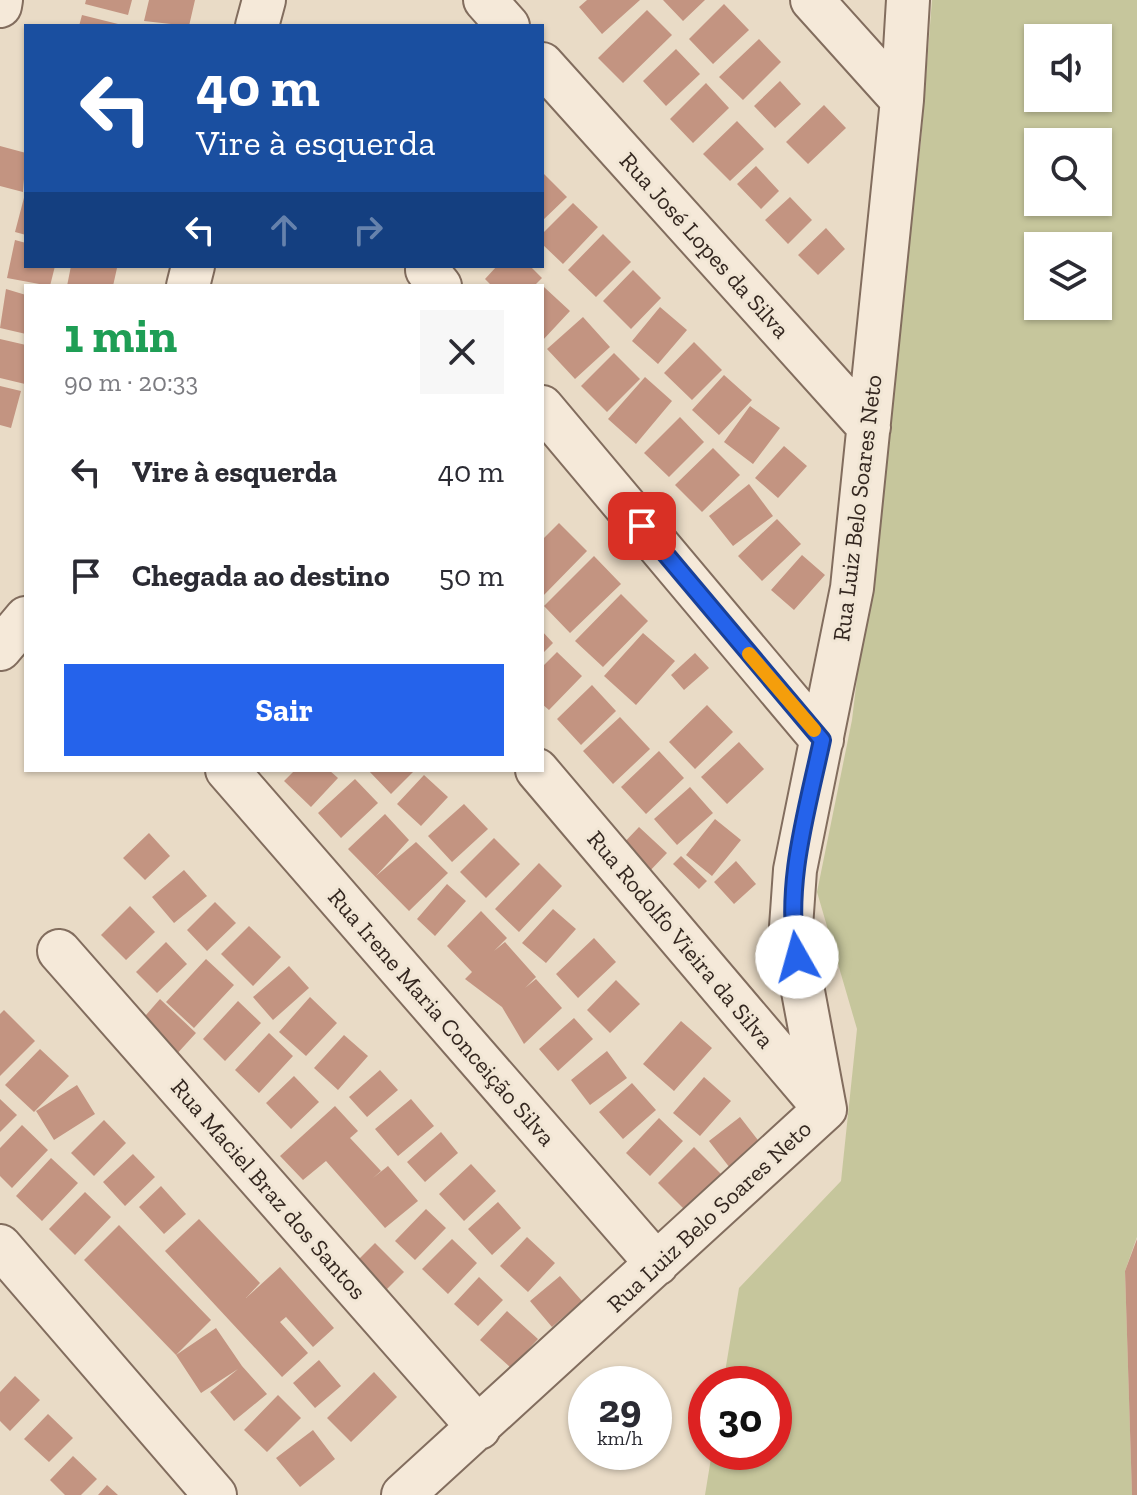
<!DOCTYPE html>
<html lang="pt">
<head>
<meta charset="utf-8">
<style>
  body { margin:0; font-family:"Zilla Slab",serif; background:#f7f7f7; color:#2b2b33; height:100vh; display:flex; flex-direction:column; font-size:30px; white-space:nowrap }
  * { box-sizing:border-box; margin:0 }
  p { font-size:26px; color:#7c7c81 }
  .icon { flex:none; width:44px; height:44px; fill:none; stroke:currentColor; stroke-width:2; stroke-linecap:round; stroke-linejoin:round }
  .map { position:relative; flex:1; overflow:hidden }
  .side { position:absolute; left:24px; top:284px; width:520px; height:488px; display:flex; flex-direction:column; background:#fff; border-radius:0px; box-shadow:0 2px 6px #0004 }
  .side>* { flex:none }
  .hud { position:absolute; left:24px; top:24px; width:520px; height:244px; border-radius:0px; box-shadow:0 2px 6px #0004; background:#1a4fa0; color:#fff; overflow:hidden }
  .buttons { position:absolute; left:1024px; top:24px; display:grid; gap:16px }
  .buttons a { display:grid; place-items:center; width:88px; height:88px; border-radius:0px; background:#fff; box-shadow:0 2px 6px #0004; font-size:40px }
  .speed { position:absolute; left:568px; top:1366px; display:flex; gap:16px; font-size:40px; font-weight:700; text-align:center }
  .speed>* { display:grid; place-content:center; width:104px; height:104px; border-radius:50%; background:#fff; box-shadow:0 2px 6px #0004; line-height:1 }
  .speed small { font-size:20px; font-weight:400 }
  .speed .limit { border:12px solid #d22; background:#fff; color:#111 }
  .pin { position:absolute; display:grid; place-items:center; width:68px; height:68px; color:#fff; margin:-34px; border-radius:16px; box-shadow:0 4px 12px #0006 }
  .me { position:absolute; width:88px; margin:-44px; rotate:353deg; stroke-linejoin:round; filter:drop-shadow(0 0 6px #0008) }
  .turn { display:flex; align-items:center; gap:28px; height:168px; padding:0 40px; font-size:36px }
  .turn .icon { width:104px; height:104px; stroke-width:2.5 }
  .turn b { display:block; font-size:56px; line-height:68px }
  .lanes { display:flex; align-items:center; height:76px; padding:0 40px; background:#0003; justify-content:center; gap:40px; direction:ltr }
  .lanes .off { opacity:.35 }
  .round { display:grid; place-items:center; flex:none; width:84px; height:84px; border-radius:0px; background:#f7f7f7 }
  .headline { display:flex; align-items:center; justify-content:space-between; height:136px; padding:0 40px }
  h1 { font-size:48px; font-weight:700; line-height:60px; color:#1e9e55 }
  .cta { display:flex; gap:16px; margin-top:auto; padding:16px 40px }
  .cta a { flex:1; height:92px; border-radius:0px; background:#2563eb; color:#fff; font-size:32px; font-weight:700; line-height:92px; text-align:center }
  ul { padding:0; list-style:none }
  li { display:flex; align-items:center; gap:24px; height:104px; padding:0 40px }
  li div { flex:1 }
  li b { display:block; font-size:30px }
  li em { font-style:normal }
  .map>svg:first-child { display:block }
  .green { fill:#c6c69c; fill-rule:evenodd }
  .building { fill:#c39481 }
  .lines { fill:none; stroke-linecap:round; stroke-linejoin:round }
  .minor-casing { stroke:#826d5e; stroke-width:46 }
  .minor { stroke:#f5e9d9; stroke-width:42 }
  .route-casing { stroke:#184099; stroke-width:20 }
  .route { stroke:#2563eb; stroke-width:14 }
  .slow { stroke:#f59e0b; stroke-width:14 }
  .labels { text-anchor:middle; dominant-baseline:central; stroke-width:6; stroke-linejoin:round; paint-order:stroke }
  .street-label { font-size:24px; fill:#342720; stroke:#f1e6d5 }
</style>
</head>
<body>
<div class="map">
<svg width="1137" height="1495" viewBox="0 0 1137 1495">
  <rect width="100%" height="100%" fill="#e9dbc6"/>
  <path class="green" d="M932,0H1137V1237L1125,1271L1132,1495H705L712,1452H774V1384H723L739,1288L841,1181L857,1029L817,892L852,720L921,141ZM1038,38H1098V98H1038ZM1038,142H1098V202H1038ZM1038,246H1098V306H1038Z"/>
  <path class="building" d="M86,0H132L128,15L85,4Z
    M149,0H195L189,26L144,21Z
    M587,0H640L602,34L579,7Z
    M663,0H705L683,21Z
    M724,4L749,30L713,64L689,39Z
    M647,10L672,35L623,83L598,58Z
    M82,15L122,25V26H79Z
    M759,39L781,62L743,100L719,77Z
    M676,49L700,74L666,106L643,81Z
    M780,81L801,104L775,128L754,106Z
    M706,83L729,108L693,143L670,119Z
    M824,105L846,128L808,164L786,142Z
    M737,121L764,149L730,181L703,154Z
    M0,146L26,153L23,192L0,186Z
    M756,166L779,191L761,209L737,184Z
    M542,172L567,197L542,221Z
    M26,190V235L15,232Z
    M790,197L812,220L788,244L765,220Z
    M573,203L598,227L563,264L542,244V234Z
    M826,228L845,249L818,275L798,255Z
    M603,234L631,262L596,297L568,270Z
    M15,240L26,243V266H55L50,286L7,278Z
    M71,266H111L117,268L113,286H67Z
    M497,266H530L542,278L534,286H492L485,279Z
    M633,270L661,298L631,329L603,301Z
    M544,287L570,311L542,341V289Z
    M6,289L26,295V334L0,328Z
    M660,307L687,330L658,364L632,341Z
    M583,317L610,347L575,379L547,349Z
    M0,339L26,345L25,384L0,378Z
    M694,342L722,370L692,400L664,373Z
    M614,353L640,379L607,412L581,386Z
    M724,375L752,400L719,435L692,410Z
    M645,377L672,401L636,444L608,419Z
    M0,386L21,391L11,428L0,425Z
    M750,406L780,428L753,464L724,442Z
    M680,417L704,442L669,477L644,453Z
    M784,446L807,466L778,498L755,478Z
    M713,448L740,475L702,512L675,485Z
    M749,484L773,516L733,546L709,516Z
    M777,519L801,544L762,581L738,556Z
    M559,523L587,551L542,597V540Z
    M802,555L825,575L794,610L771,590Z
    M594,556L621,584L570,633L544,606Z
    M621,594L648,621L603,667L575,641Z
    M542,631L553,643L542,654Z
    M643,633L675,661L636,705L604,676Z
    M557,652L582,676L549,710L542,704V667Z
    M695,653L709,668L684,690L671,675Z
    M592,685L616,711L581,745L557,719Z
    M707,705L733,732L695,769L669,742Z
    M620,717L650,749L613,784L583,751Z
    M739,742L764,769L727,804L701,777Z
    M659,751L684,778L646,814L621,787Z
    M295,770H329L338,778L311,807L284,781Z
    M368,770H415L391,794Z
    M424,775L448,797L421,826L397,804Z
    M355,779L378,803L341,838L318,813Z
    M690,787L713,813L677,845L654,819Z
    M464,804L488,829L452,862L428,836Z
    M385,814L409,840L376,876L416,842L448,873L409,911L348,849Z
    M715,819L741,840L712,876L686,855Z
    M639,827L667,853L646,875L618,849Z
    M149,833L170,856L145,880L123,858Z
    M494,838L520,864L486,898L460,872Z
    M681,856L707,881L699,889L673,864Z
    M736,861L756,884L734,904L714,882Z
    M539,863L562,886L519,932L495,909Z
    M184,870L207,896L174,923L152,897Z
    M447,884L466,901L435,936L417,919Z
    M215,902L236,923L207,951L187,930Z
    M130,906L155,932L126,960L101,935Z
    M553,909L576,929L546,963L522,943Z
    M481,911L507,938L494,951L505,942L536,977L525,988L536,979L562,1008L524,1044L502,1007L465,979L472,972L447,946Z
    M249,926L281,957L253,986L221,954Z
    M594,938L616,962L578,998L556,974Z
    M166,942L187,964L157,993L136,972Z
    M206,959L234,985L194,1028L166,1002Z
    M289,966L309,988L273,1020L253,997Z
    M616,980L640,1004L610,1033L587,1010Z
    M310,997L337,1023L306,1056L279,1032Z
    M160,999L196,1033L174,1057L139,1023Z
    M238,1001L261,1023L225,1061L203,1039Z
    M4,1010L35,1041L0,1076V1014Z
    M574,1018L593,1039L558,1071L539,1049Z
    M681,1021L712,1048L674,1091L643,1064Z
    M269,1033L293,1056L259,1093L235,1070Z
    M344,1035L368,1056L338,1090L314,1068Z
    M40,1049L69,1076L34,1112L5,1085Z
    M607,1051L627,1078L590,1105L571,1080Z
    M380,1070L398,1090L367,1117L349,1097Z
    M294,1076L319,1102L291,1129L266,1103Z
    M704,1077L731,1101L700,1136L673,1113Z
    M632,1083L656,1110L623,1139L599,1112Z
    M77,1085L95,1114L54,1140L36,1111Z
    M0,1099L17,1115L0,1132Z
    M411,1099L434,1126L398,1156L375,1129Z
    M335,1106L358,1131L350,1138L381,1171L373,1178L388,1166L418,1201L385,1228L326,1161L303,1180L280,1156Z
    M740,1117L761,1144L730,1168L709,1141Z
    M659,1118L683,1141L650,1176L626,1153Z
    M104,1120L126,1143L94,1176L71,1153Z
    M22,1125L48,1150L12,1188L0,1176V1148Z
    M441,1132L458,1153L425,1182L407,1162Z
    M694,1147L721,1174L685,1210L658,1183Z
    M133,1154L155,1177L125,1206L103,1182Z
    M51,1158L78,1183L42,1221L16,1196Z
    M471,1164L496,1191L464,1221L439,1194Z
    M161,1186L186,1214L164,1234L139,1207Z
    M85,1192L111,1217L75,1255L49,1229Z
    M498,1202L521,1228L492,1255L468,1229Z
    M426,1209L446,1228L415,1260L395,1241Z
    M199,1219L260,1283L246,1298L280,1267L334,1328L313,1347L286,1317L280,1322L308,1353L282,1377L165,1251Z
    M119,1225L211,1320L176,1355L84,1260Z
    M527,1237L555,1263L528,1292L500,1266Z
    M452,1239L477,1263L448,1294L422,1269Z
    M1137,1239V1495H1132L1125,1271Z
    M375,1243L404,1272L384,1292L355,1263Z
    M560,1276L582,1301L552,1327L530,1301Z
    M479,1277L503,1300L478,1326L454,1304Z
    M507,1311L538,1339L511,1368L480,1340Z
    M216,1328L242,1366L267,1394L234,1421L210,1392L238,1369L201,1393L176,1355Z
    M319,1360L341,1386L315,1408L293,1383Z
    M374,1372L397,1397L351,1442L327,1418Z
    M15,1376L40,1400L10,1431L0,1421V1392Z
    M278,1395L301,1418L267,1452L244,1430Z
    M48,1414L73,1438L49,1462L24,1439Z
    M313,1430L335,1459L300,1487L276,1458Z
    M73,1456L97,1479L81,1495H65L50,1480Z
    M107,1485L118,1495H98Z"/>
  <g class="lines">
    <g class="minor-casing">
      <path id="minor" d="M485,0L508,26
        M812,0L902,100
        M0,6L1,0
        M257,26L264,0
        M542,64L869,427
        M427,270L440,286
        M188,286L193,266
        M542,407L822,740
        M0,649L26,618
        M227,770L657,1264
        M537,770L824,1108
        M59,951L479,1428
        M0,1246L215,1495
        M403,1495L825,1109L791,927L795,870L852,588L902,100L908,0"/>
    </g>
    <use href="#minor" class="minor"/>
  </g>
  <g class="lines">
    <g class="route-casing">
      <path id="route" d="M642,526L822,740C807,811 784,885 797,957"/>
    </g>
    <use href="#route" class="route"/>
    <path class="slow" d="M749,654L814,730"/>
  </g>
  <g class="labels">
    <g class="street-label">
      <text transform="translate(705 245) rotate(48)">Rua José Lopes da Silva</text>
      <text transform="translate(857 508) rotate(-83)">Rua Luiz Belo Soares Neto</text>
      <text transform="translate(681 939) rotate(50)">Rua Rodolfo Vieira da Silva</text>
      <text transform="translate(442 1017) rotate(49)">Rua Irene Maria Conceição Silva</text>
      <text transform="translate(269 1189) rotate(49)">Rua Maciel Braz dos Santos</text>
      <text transform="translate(709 1216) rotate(-43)">Rua Luiz Belo Soares Neto</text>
    </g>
  </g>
</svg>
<div class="buttons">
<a><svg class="icon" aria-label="sound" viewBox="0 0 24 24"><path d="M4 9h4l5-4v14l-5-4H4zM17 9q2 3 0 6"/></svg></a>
<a><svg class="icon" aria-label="search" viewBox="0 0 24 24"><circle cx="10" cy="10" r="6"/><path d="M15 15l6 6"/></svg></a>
<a><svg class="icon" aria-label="layers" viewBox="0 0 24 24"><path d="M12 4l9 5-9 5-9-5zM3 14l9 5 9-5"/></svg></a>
</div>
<div class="speed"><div>29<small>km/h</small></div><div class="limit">30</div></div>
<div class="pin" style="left:642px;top:526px;background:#d93025"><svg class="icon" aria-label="arrive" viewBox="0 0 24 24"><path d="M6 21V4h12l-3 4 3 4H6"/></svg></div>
<svg class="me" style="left:797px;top:957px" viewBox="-20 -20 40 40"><circle r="19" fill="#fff"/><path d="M0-13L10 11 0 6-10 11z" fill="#2563eb"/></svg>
<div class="hud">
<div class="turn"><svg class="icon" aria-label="left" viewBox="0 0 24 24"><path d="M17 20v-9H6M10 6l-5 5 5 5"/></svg><div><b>40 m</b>Vire à esquerda</div></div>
<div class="lanes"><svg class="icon" aria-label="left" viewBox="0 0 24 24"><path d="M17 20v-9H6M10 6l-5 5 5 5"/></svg><svg class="icon off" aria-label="ahead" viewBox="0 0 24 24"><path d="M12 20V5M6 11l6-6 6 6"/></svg><svg class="icon off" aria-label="right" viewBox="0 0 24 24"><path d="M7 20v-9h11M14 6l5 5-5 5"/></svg></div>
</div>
<section class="side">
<div class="headline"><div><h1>1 min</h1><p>90 m · 20:33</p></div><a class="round"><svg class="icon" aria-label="close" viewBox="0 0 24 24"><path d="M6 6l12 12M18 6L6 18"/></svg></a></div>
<ul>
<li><svg class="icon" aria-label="left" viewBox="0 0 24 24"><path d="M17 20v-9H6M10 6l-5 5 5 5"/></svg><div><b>Vire à esquerda</b></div><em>40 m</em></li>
<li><svg class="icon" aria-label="arrive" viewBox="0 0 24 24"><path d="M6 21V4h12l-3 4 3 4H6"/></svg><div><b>Chegada ao destino</b></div><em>50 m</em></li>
</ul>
<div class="cta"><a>Sair</a></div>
</section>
</div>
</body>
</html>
